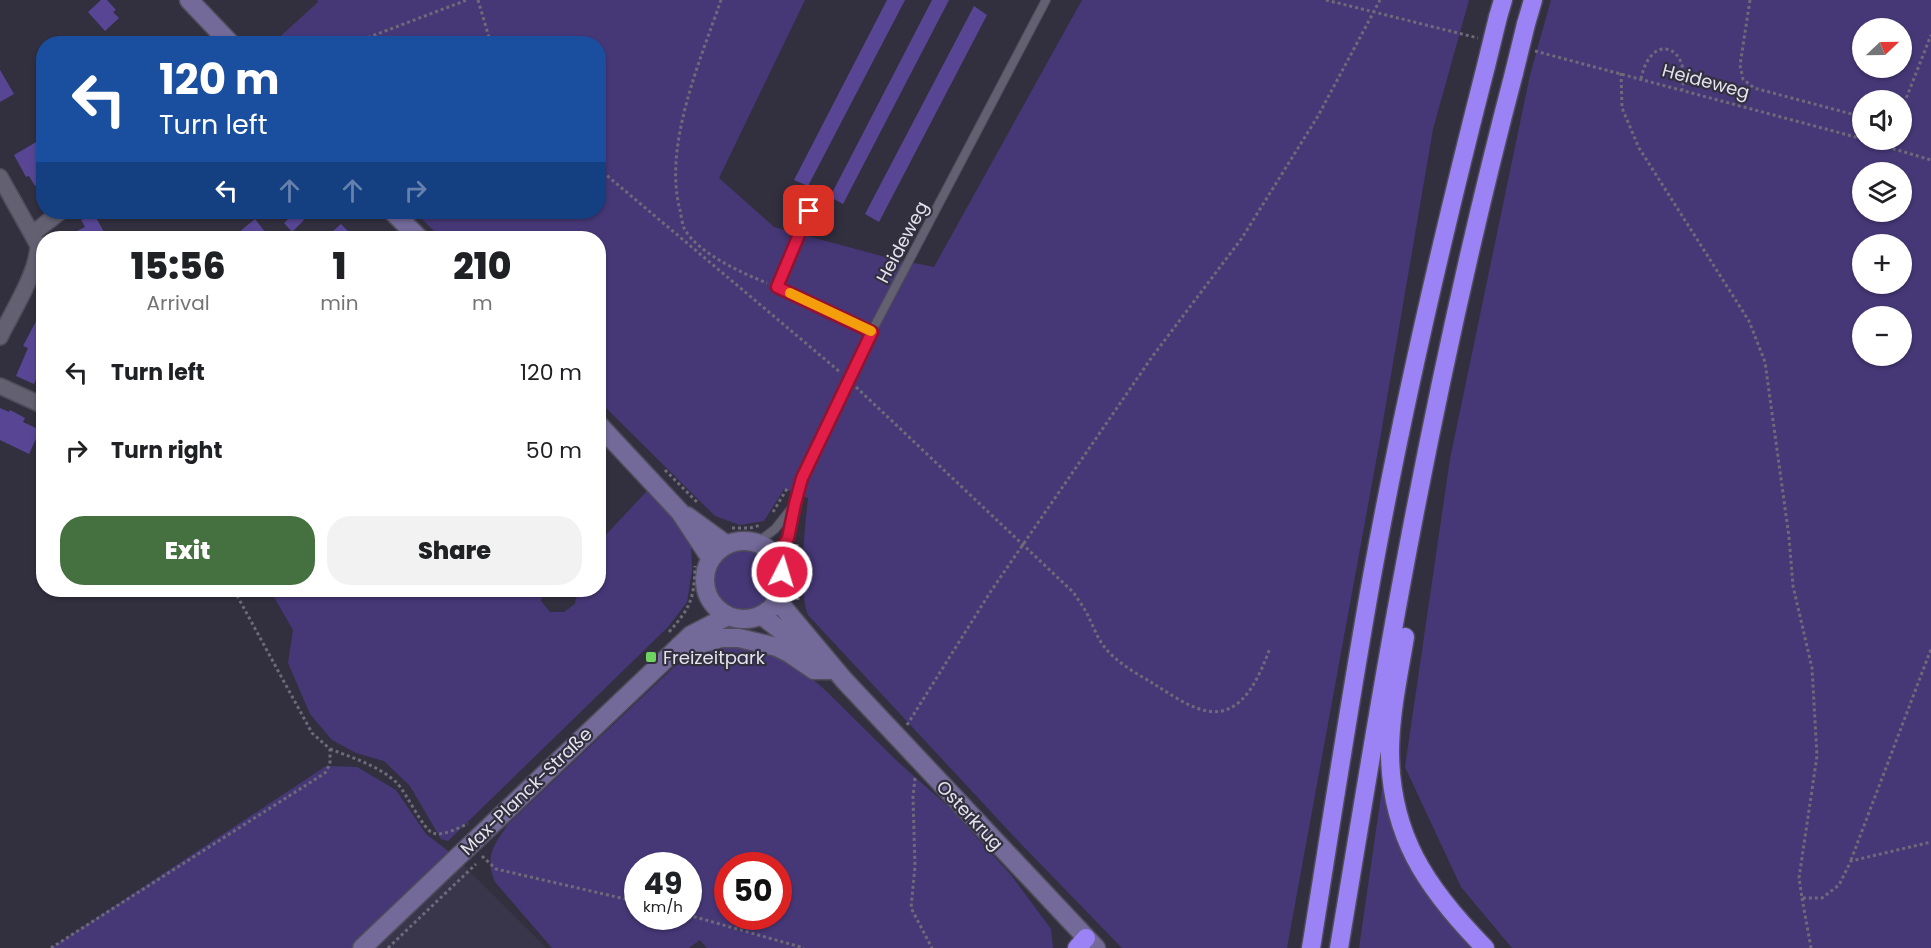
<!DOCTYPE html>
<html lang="en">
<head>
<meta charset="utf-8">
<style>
  body { margin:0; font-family:Poppins,sans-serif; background:#f2f2f2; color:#202124; height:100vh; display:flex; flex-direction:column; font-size:22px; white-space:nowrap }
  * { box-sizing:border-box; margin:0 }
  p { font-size:20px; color:#757577 }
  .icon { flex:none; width:33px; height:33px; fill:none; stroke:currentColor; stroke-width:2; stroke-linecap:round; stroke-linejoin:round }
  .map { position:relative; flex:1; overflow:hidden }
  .sheet { position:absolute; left:36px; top:231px; width:570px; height:366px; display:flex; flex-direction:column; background:#fff; border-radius:24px; box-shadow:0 2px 4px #0004 }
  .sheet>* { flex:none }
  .guide { position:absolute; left:36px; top:36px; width:570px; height:183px; border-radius:24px; box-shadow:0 2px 4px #0004; background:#1a4fa0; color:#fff; overflow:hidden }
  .needle { width:39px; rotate:68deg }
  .buttons { position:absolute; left:1852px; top:18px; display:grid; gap:12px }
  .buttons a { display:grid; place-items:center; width:60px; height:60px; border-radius:50%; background:#fff; box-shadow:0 2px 4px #0004; font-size:30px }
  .speed { position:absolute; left:624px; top:852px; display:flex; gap:12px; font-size:30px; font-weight:700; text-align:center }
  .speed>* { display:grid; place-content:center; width:78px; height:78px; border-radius:50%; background:#fff; box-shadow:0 2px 4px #0004; line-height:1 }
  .speed small { font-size:15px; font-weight:400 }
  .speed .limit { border:9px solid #d22; background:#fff; color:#111 }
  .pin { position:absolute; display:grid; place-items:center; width:51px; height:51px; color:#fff; margin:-26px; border-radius:12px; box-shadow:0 3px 9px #0006 }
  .me { position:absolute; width:66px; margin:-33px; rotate:5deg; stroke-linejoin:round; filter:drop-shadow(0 0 4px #0008) }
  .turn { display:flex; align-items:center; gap:21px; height:126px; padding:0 24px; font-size:27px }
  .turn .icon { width:78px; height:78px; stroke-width:2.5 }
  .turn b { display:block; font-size:42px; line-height:51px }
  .lanes { display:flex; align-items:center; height:57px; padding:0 24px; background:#0003; justify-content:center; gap:30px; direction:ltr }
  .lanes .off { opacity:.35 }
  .eta { display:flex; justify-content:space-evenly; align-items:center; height:102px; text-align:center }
  .eta b { font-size:36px; font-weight:800; line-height:42px }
  .primary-button { display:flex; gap:12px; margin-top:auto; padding:12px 24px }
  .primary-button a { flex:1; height:69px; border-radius:24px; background:#44713f; color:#fff; font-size:24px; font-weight:800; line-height:69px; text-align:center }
  .primary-button a+a { background:#f2f2f2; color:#202124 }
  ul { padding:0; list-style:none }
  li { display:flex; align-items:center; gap:18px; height:78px; padding:0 24px }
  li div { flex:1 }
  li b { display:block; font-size:22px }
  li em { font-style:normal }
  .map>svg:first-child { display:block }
  .built { fill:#39364c }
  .green { fill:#463877; fill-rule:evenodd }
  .building { fill:#584695 }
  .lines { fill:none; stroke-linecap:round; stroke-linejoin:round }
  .lane-casing { stroke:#4f4d5a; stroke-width:10 }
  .street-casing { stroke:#4f4d5a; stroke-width:18 }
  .secondary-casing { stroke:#4f4d5a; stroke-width:21 }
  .highway-casing { stroke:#4f4d5a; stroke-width:21 }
  .path { stroke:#6d6b78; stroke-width:3; stroke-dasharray:3 3; stroke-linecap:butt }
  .lane { stroke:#626071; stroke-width:8 }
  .street { stroke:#626071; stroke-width:15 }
  .secondary { stroke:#736a99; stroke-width:18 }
  .highway { stroke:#9b83f6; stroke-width:18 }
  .highway-bridge-casing { stroke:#4f4d5a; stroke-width:21; stroke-linecap:butt }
  .highway-bridge { stroke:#9b83f6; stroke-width:18 }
  .route-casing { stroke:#92132f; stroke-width:15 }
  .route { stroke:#e11d48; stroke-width:10 }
  .slow { stroke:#f59e0b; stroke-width:10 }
  .poi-dot { fill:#6fd360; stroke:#32303f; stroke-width:2 }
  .labels { text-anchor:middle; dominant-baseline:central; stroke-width:4.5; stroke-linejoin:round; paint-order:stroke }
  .street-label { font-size:18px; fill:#e4e3ed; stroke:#32303f }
  .poi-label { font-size:18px; fill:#e4e3ed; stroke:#32303f; text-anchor:start }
</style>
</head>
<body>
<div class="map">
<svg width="1931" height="948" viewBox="0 0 1931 948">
  <rect width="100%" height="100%" fill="#32303f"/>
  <path class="built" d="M458,860L546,948H368Z"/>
  <path class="green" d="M317,0H805L719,178L774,227L889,258L934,267L1082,0H1469L1433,129L1379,445L1287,948H1122L1023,846L808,615C798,589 805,527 808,498L784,489L764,521L740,525L715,516L599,401L598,238H441L415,212H598V44H272L318,2Z
    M1551,0H1931V948H1512L1461,887L1405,767L1450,459L1530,75ZM1863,28H1902V68H1863ZM1863,100H1902V140H1863ZM1902,172V212H1863V172ZM1863,244H1902V284H1863ZM1863,316H1902V356H1863Z
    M648,490L676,523L691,544L692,570L687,602L668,627L448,841L441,839L410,786L384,761L356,753L332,740L310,714L288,663L293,630L270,590H544L541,601L550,612H564L575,604L577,590H598L599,542Z
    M713 580a30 30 0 1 1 60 0a30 30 0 1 1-60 0Z
    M726,647H747L770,653L794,664L824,689L898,762L950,808L1011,875L1051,929L1053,948H707L700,940L689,948H552L495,882C484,856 494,845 509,823L675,666L704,653ZM638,866H688V916H638ZM728,866H778V916H728Z
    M326,766L357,767L396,790L426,834L452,854L358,948H51Z
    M1383,782L1386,784L1403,843L1476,948H1359Z"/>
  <path class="building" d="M101,0H107L116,10L113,12L119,18L105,31L88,12Z
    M887,0H905L808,186L794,180Z
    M932,0H949L843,204L830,197Z
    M974,6L987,15L879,222L865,214Z
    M0,70L14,94L0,102Z
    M38,141L44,150V181L35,186L29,176L26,177L14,155Z
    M296,212L304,220L292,232L284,223Z
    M94,214L104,232L91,238H62L85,227L81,220Z
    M255,219L266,233L260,238H232Z
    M341,224L355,238H325Z
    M44,306V362L34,384L16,376L28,348L23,346Z
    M0,408L9,412L10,410L25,418L23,422L40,430L29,454L0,440Z"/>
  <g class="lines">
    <g class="lane-casing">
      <path id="lane" d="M809,211L777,287L872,331
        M757,543L775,529L794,505
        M776,558L788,538L802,478L872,331L1046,0"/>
    </g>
    <g class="street-casing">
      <path id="street" d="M0,177L38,245C38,272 12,312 0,337
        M32,234L60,212
        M0,386L44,406"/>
    </g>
    <g class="secondary-casing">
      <path id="secondary" d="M189,0L231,44
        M393,212L419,238
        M598,424L680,512L711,559
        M687,516L727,545
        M705 580a39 39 0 1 1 78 0a39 39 0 1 1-78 0Z
        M777,600L844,680L1096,948
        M761,615L814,656
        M679,646L690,647L721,638H739L777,647L789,653L814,670H830
        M362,948L691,635L728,616"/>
    </g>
    <g class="highway-casing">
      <path id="highway" d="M1498,17L1503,0
        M1526,24L1533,0
        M1405,637C1399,673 1391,710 1390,747C1389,834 1426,888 1485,948
        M1077,948L1086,938
        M1311,948C1331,824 1350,699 1372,576C1403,405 1443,234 1486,66
        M1339,948C1359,829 1378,709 1400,591C1432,417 1469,244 1514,73"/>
    </g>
    <path class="path" d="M478,0L491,44
      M721,0C700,61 663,146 680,210C681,215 682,223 684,228C697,253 742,273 767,283
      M1326,0L1478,38
      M1750,0L1740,65L1743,79L1754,88L1863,117
      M351,44L467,0
      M1535,51L1863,139
      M1621,73L1622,108L1639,148L1749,321L1765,362L1789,537L1793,586L1812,668L1817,756L1799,878L1802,898H1822L1839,885L1851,861L1931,842
      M1641,79C1651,30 1692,46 1682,90
      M1902,109L1931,35
      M1864,140L1931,160
      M598,168L840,372
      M856,387L1073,592C1079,601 1086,610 1090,620C1094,628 1097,637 1103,645C1115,662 1136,673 1154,684C1170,694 1188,707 1207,711C1243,718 1260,675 1270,648
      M665,470L698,503
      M773,512L788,487
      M732,528H750L761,525
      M797,544L798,600
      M669,632C691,607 694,599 695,566
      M907,725L991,591L1152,357L1242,238L1318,116L1380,0
      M330,749C353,758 377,765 396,782C407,793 423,830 433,833C443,837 459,827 468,824
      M915,778L913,797L915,866L911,908L932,948
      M482,856L496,869L638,902
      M1851,860L1931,649
      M1802,898L1811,948
      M688,915L804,948
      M51,948L325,773L330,764V749L312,733L234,590
      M388,948L476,864"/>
    <use href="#lane" class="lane"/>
    <use href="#street" class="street"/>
    <use href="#secondary" class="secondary"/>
    <use href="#highway" class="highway"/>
    <g class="highway-bridge-casing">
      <path id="highway-bridge" d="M1486,66L1498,17
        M1514,73L1526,24"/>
    </g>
    <use href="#highway-bridge" class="highway-bridge"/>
  </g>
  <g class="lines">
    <g class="route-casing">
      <path id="route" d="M782,572L776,558L788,538L795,504L802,478L872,332L777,287L809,211"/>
    </g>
    <use href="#route" class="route"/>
    <path class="slow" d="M790,293L871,331"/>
  </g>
  <rect class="poi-dot" x="645" y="651" width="12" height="12" rx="3"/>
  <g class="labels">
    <g class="street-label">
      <text transform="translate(1706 81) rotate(15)">Heideweg</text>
      <text transform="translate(902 242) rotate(-62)">Heideweg</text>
      <text transform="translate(526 791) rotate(-44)">Max-Planck-Straße</text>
      <text transform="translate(970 815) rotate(47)">Osterkrug</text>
    </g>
    <g class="poi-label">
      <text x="663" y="657">Freizeitpark</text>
    </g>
  </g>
</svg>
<div class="buttons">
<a><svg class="needle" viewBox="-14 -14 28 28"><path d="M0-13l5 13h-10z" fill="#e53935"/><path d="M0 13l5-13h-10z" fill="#757577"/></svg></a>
<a><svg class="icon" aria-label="sound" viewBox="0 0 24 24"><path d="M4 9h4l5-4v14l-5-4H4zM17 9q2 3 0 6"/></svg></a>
<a><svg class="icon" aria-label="layers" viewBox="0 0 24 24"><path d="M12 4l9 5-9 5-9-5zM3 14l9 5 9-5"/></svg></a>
<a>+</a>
<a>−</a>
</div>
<div class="speed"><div>49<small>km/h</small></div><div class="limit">50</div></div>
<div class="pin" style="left:809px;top:211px;background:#d93025"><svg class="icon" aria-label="arrive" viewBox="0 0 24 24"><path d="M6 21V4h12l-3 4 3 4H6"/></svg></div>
<svg class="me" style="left:782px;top:572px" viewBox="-20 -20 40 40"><circle r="17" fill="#e11d48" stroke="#fff" stroke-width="3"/><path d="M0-11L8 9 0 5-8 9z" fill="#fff"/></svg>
<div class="guide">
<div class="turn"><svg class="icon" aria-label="left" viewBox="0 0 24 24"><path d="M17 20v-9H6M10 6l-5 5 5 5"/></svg><div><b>120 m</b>Turn left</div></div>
<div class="lanes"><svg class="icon" aria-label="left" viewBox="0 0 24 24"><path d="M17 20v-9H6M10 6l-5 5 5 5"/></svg><svg class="icon off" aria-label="ahead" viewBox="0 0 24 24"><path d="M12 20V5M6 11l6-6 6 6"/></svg><svg class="icon off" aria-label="ahead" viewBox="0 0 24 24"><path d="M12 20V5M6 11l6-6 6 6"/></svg><svg class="icon off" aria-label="right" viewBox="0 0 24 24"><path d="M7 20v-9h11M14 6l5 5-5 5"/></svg></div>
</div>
<section class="sheet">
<div class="eta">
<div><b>15:56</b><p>Arrival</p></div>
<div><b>1</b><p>min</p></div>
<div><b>210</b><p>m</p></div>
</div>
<ul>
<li><svg class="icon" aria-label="left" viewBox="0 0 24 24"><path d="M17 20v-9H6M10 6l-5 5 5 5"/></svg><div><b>Turn left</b></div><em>120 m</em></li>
<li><svg class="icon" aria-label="right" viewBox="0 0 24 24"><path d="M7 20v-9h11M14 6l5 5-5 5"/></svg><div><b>Turn right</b></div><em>50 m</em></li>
</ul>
<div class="primary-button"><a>Exit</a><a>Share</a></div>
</section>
</div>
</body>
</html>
